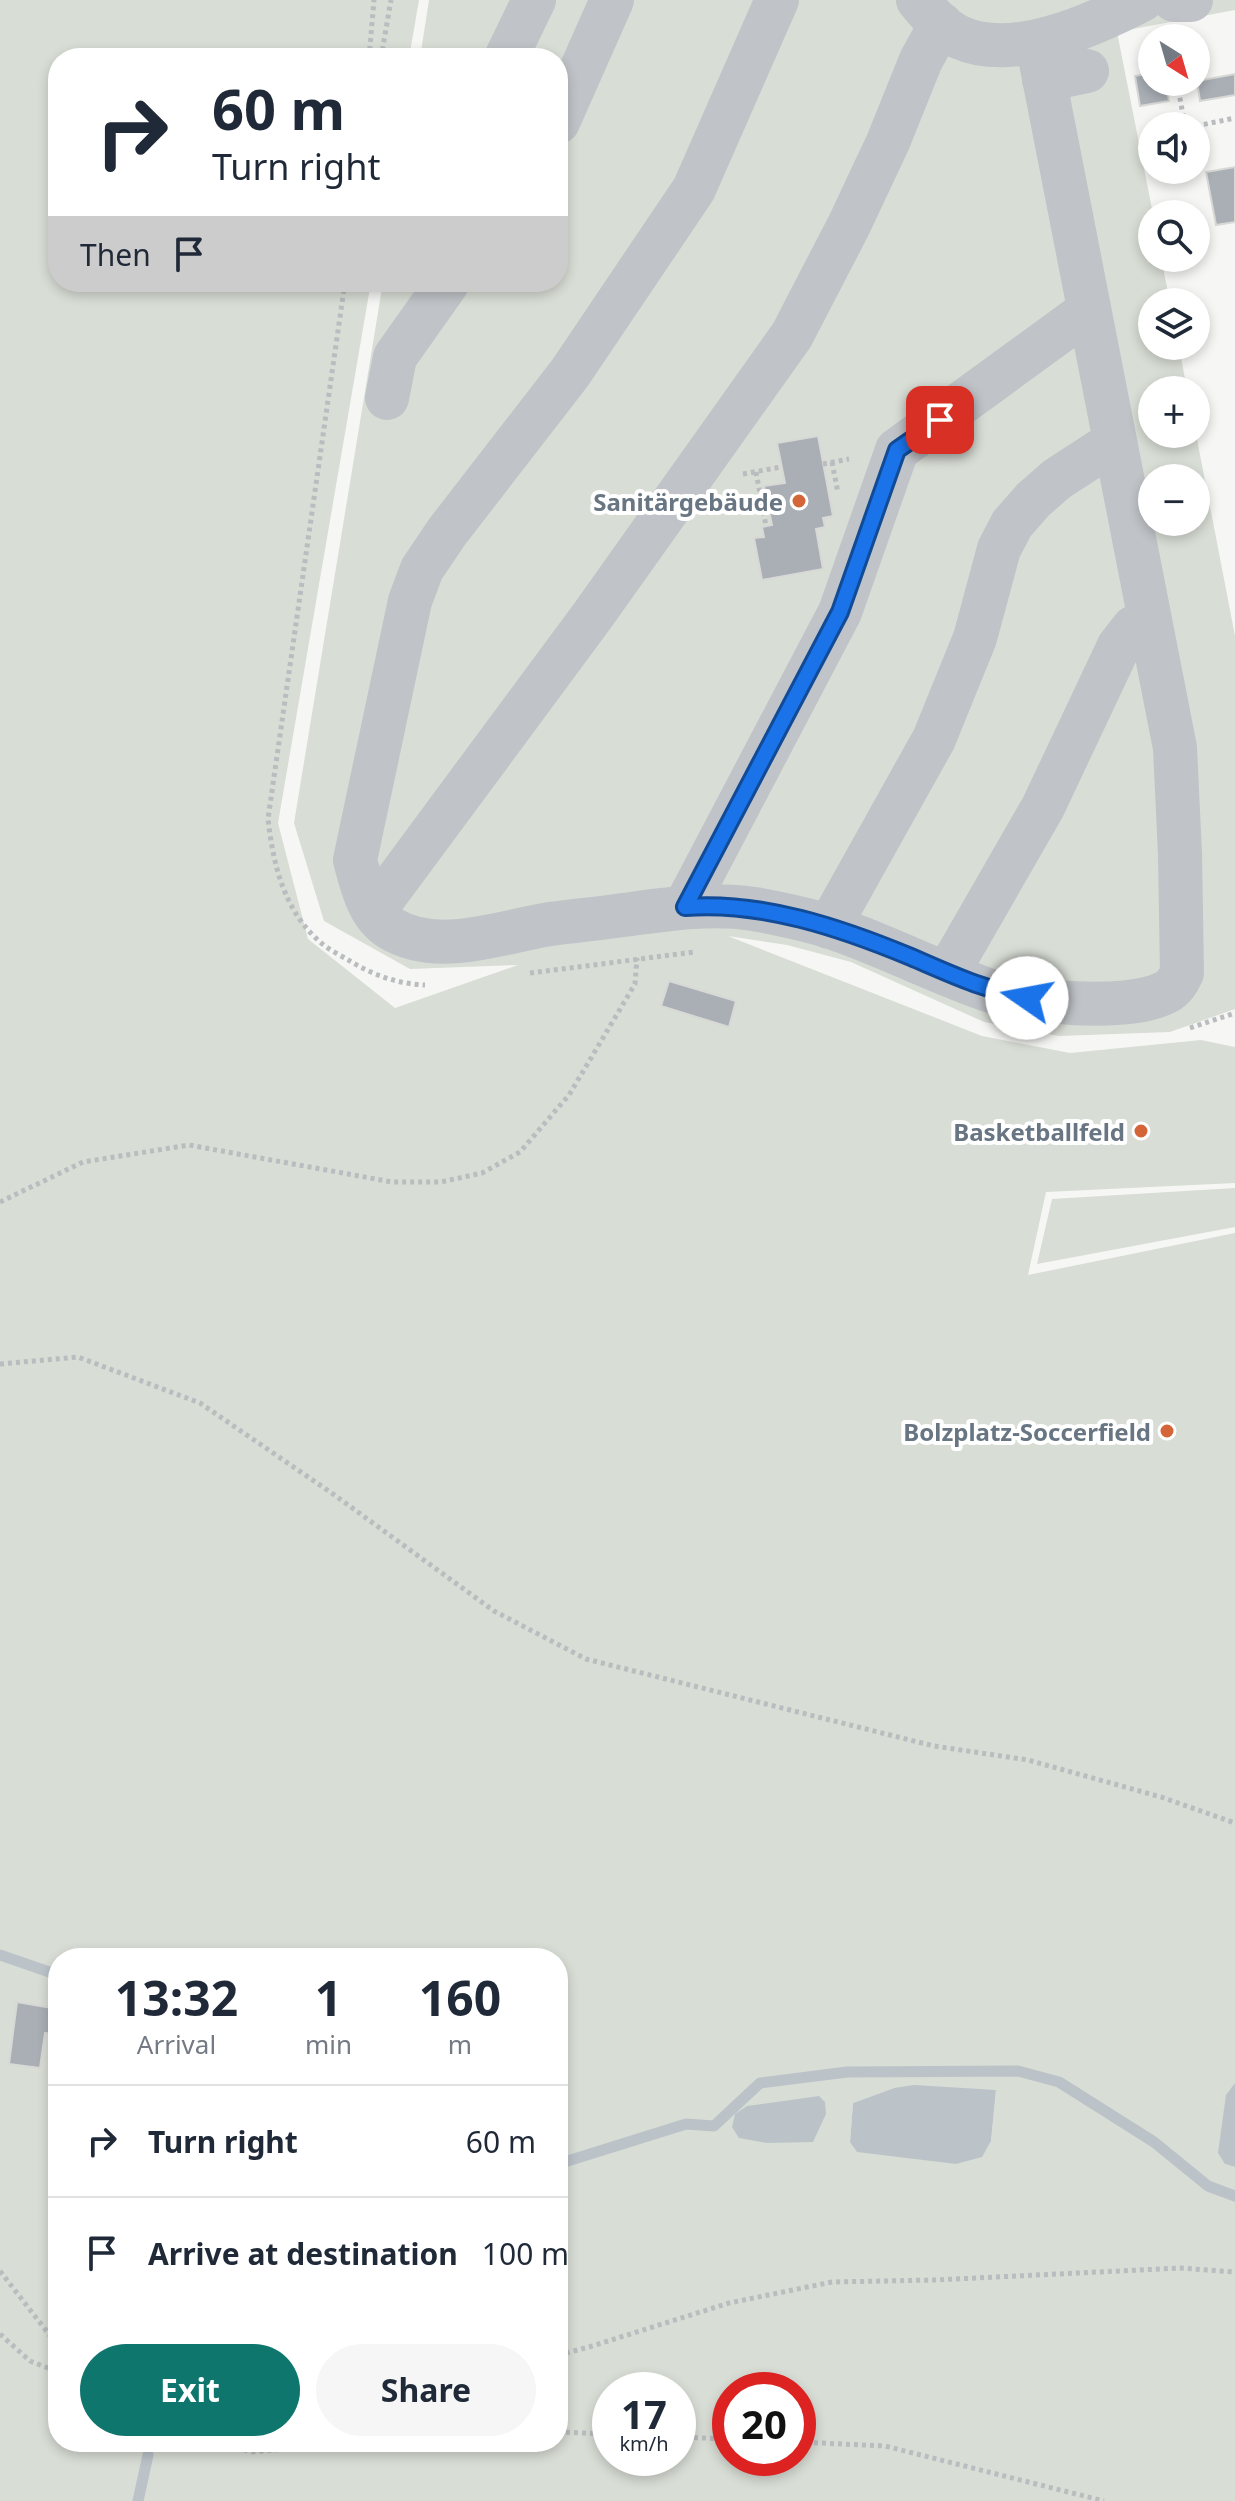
<!DOCTYPE html>
<html lang="en">
<head>
<meta charset="utf-8">
<style>
  body { margin:0; font-family:"Noto Sans",sans-serif; background:#f6f6f7; color:#1f2937; height:100vh; display:flex; flex-direction:column; font-size:30px; white-space:nowrap }
  * { box-sizing:border-box; margin:0 }
  p { font-size:26px; color:#747a83 }
  .icon { flex:none; width:44px; height:44px; fill:none; stroke:currentColor; stroke-width:2; stroke-linecap:round; stroke-linejoin:round }
  .map { position:relative; flex:1; overflow:hidden }
  .sheet { position:absolute; left:48px; top:1948px; width:520px; height:504px; display:flex; flex-direction:column; background:#fff; border-radius:32px; box-shadow:0 4px 12px #0003 }
  .sheet>* { flex:none }
  .guide { position:absolute; left:48px; top:48px; width:520px; height:244px; border-radius:32px; box-shadow:0 4px 12px #0003; background:#fff; color:#1f2937; overflow:hidden }
  .needle { width:52px; rotate:143deg }
  .tools { position:absolute; left:1138px; top:24px; display:grid; gap:16px }
  .tools a { display:grid; place-items:center; width:72px; height:72px; border-radius:50%; background:#fff; box-shadow:0 4px 12px #0003; font-size:40px }
  .speed { position:absolute; left:592px; top:2372px; display:flex; gap:16px; font-size:40px; font-weight:700; text-align:center }
  .speed>* { display:grid; place-content:center; width:104px; height:104px; border-radius:50%; background:#fff; box-shadow:0 4px 12px #0003; line-height:1 }
  .speed small { font-size:20px; font-weight:400 }
  .speed .limit { border:12px solid #d22; background:#fff; color:#111 }
  .pin { position:absolute; display:grid; place-items:center; width:68px; height:68px; color:#fff; margin:-34px; border-radius:16px; box-shadow:0 4px 12px #0006 }
  .me { position:absolute; width:88px; margin:-44px; rotate:282deg; stroke-linejoin:round; filter:drop-shadow(0 0 6px #0008) }
  .turn { display:flex; align-items:center; gap:28px; height:168px; padding:0 32px; font-size:36px }
  .turn .icon { width:104px; height:104px; stroke-width:2.5 }
  .turn b { display:block; font-size:56px; line-height:68px }
  .then { display:flex; align-items:center; height:76px; padding:0 32px; background:#0003; gap:16px; font-size:30px }
  .eta { display:flex; justify-content:space-evenly; align-items:center; height:136px; text-align:center }
  .eta b { font-size:48px; font-weight:700; line-height:56px }
  .primary-button { display:flex; gap:16px; margin-top:auto; padding:16px 32px }
  .primary-button a { flex:1; height:92px; border-radius:48px; background:#0f766e; color:#fff; font-size:32px; font-weight:700; line-height:92px; text-align:center }
  .primary-button a+a { background:#f6f6f7; color:#1f2937 }
  ul { padding:0; list-style:none }
  li { display:flex; align-items:center; gap:24px; height:112px; padding:0 32px; border-top:2px solid #e0e1e3 }
  li div { flex:1 }
  li b { display:block; font-size:30px }
  li em { font-style:normal }
  .map>svg:first-child { display:block }
  .green { fill:#d8ddd5; fill-rule:evenodd }
  .water { fill:#bbc3c9 }
  .lines { fill:none; stroke-linecap:round; stroke-linejoin:round }
  .stream { stroke:#bbc3c9; stroke-width:11 }
  .building { fill:#a9afb5; stroke:#d8d8d6; stroke-width:2 }
  .path { stroke:#babcbf; stroke-width:5; stroke-dasharray:4 4; stroke-linecap:butt }
  .minor { stroke:#c0c3c7; stroke-width:44 }
  .route-casing { stroke:#114b97; stroke-width:20 }
  .route { stroke:#1a73e8; stroke-width:14 }
  .poi-dot { fill:#d36538; stroke:#fff; stroke-width:3 }
  .labels { text-anchor:middle; dominant-baseline:central; stroke-width:8; stroke-linejoin:round; paint-order:stroke }
  .poi-label { font-size:24px; font-weight:bold; fill:#687582; stroke:#fff; text-anchor:end }
</style>
</head>
<body>
<div class="map">
<svg width="1235" height="2501" viewBox="0 0 1235 2501">
  <rect width="100%" height="100%" fill="#f6f7f4"/>
  <path class="green" d="M0,0H419L409,58H58V282H371L278,823L308,939L395,1008L518,965L410,969L324,921L294,823L383,282H558V58H420L429,0H1235V10L1117,32L1153,214L1152,258H1161L1170,302H1152V346H1179L1187,390H1152V434H1196L1235,636V1009L1170,1032L1059,1036L984,1022L851,962L787,945L728,936L982,1036L1070,1053L1201,1040L1235,1047V1183L1046,1192L1028,1275L1235,1233V2083L1225,2164L1235,2167V2501H0ZM1152,478H1196V522H1152ZM58,1958H558V2442H58ZM894,2088L996,2090L991,2141L850,2142L853,2103ZM610,2390H678V2458H610ZM730,2390H798V2458H730Z
    M1235,1188V1227L1037,1264L1052,1199Z"/>
  <path class="water" d="M1235,2083V2167L1225,2164L1218,2153L1226,2095Z
    M914,2085L996,2090L991,2141L982,2157L956,2164L857,2152L850,2142L853,2103L894,2088Z
    M819,2096L825,2102L826,2114L813,2142L767,2143L739,2138L732,2127L735,2114L747,2106Z"/>
  <g class="lines">
    <path class="stream" d="M0,1955L58,1975
      M558,2164L686,2124L714,2126L760,2083L847,2072L1018,2071L1059,2082L1154,2142L1208,2186L1235,2196
      M138,2501L148,2455"/>
  </g>
  <path class="building" d="M1152,73V82H1166L1169,101L1140,106L1135,76Z
    M1235,74V95L1200,101L1197,81Z
    M1235,167V222L1216,225L1206,172Z
    M818,436L833,516L823,518L825,527L816,529L823,569L762,580L754,538L764,537L762,527L772,525L764,486L785,483L777,443Z
    M669,981L736,1001L729,1027L661,1006Z
    M17,2002L58,2009V2035L45,2033L40,2068L9,2064Z"/>
  <g class="lines">
    <path class="path" d="M369,58L374,0
      M381,58L391,0
      M1177,82L1185,126
      M1196,126L1235,118
      M345,282L268,819C273,864 284,910 319,941C327,949 340,955 350,961C373,975 398,984 425,985
      M832,462L838,493
      M823,464L849,459
      M756,472L766,526
      M743,474L781,467
      M530,973L695,952
      M1190,1028L1235,1013
      M0,1202L83,1162L189,1145L392,1182H441L482,1173L520,1152L569,1095L635,984L637,958
      M0,1364L78,1357L200,1403L333,1494L494,1611L586,1659L934,1746L1028,1760L1161,1797L1235,1823
      M0,2271L58,2346
      M0,2334L30,2361L58,2372
      M558,2355L589,2347L729,2303L832,2282L935,2280L1180,2268L1235,2272
      M558,2432L610,2434
      M678,2437L730,2439
      M221,2442L251,2452L370,2442
      M798,2442L885,2446L1104,2501"/>
    <path class="minor" d="M777,0L694,189L570,373L447,532L422,569L410,601L355,860C361,883 368,915 390,928C437,957 500,932 550,924C571,921 594,919 616,916C662,910 707,902 754,909C781,914 817,921 842,931C892,949 939,973 988,990C1027,1003 1125,1011 1162,994C1173,990 1177,983 1182,973L1180,854L1175,748L1037,42
      M918,0C929,14 942,29 959,37C1013,62 1093,25 1142,0
      M1174,0H1191
      M506,58L534,0
      M1044,80L1087,71
      M558,122L612,0
      M387,398L395,357L448,282
      M685,907L840,612L897,450L1088,311
      M374,911L593,615L792,335L849,225L888,142L921,60L941,24
      M829,927L934,739L975,638L999,549L1012,524L1033,500L1057,479L1114,442
      M947,974L1043,807L1119,646L1133,628L1149,619"/>
  </g>
  <g class="lines">
    <g class="route-casing">
      <path id="route" d="M940,420L897,450L840,612L685,907C762,901 841,928 911,957C953,975 982,989 1027,998"/>
    </g>
    <use href="#route" class="route"/>
  </g>
  <g class="poi-dot">
    <circle cx="799" cy="501" r="8"/>
    <circle cx="1141" cy="1131" r="8"/>
    <circle cx="1167" cy="1431" r="8"/>
  </g>
  <g class="labels">
    <g class="poi-label">
      <text x="783" y="501">Sanitärgebäude</text>
      <text x="1125" y="1131">Basketballfeld</text>
      <text x="1151" y="1431">Bolzplatz-Soccerfield</text>
    </g>
  </g>
</svg>
<div class="tools">
<a><svg class="needle" viewBox="-14 -14 28 28"><path d="M0-13l5 13h-10z" fill="#e53935"/><path d="M0 13l5-13h-10z" fill="#747a83"/></svg></a>
<a><svg class="icon" aria-label="sound" viewBox="0 0 24 24"><path d="M4 9h4l5-4v14l-5-4H4zM17 9q2 3 0 6"/></svg></a>
<a><svg class="icon" aria-label="search" viewBox="0 0 24 24"><circle cx="10" cy="10" r="6"/><path d="M15 15l6 6"/></svg></a>
<a><svg class="icon" aria-label="layers" viewBox="0 0 24 24"><path d="M12 4l9 5-9 5-9-5zM3 14l9 5 9-5"/></svg></a>
<a>+</a>
<a>−</a>
</div>
<div class="speed"><div>17<small>km/h</small></div><div class="limit">20</div></div>
<div class="pin" style="left:940px;top:420px;background:#d93025"><svg class="icon" aria-label="arrive" viewBox="0 0 24 24"><path d="M6 21V4h12l-3 4 3 4H6"/></svg></div>
<svg class="me" style="left:1027px;top:998px" viewBox="-20 -20 40 40"><circle r="19" fill="#fff"/><path d="M0-13L10 11 0 6-10 11z" fill="#1a73e8"/></svg>
<div class="guide">
<div class="turn"><svg class="icon" aria-label="right" viewBox="0 0 24 24"><path d="M7 20v-9h11M14 6l5 5-5 5"/></svg><div><b>60 m</b>Turn right</div></div>
<div class="then">Then<svg class="icon" aria-label="arrive" viewBox="0 0 24 24"><path d="M6 21V4h12l-3 4 3 4H6"/></svg></div>
</div>
<section class="sheet">
<div class="eta">
<div><b>13:32</b><p>Arrival</p></div>
<div><b>1</b><p>min</p></div>
<div><b>160</b><p>m</p></div>
</div>
<ul>
<li><svg class="icon" aria-label="right" viewBox="0 0 24 24"><path d="M7 20v-9h11M14 6l5 5-5 5"/></svg><div><b>Turn right</b></div><em>60 m</em></li>
<li><svg class="icon" aria-label="arrive" viewBox="0 0 24 24"><path d="M6 21V4h12l-3 4 3 4H6"/></svg><div><b>Arrive at destination</b></div><em>100 m</em></li>
</ul>
<div class="primary-button"><a>Exit</a><a>Share</a></div>
</section>
</div>
</body>
</html>
